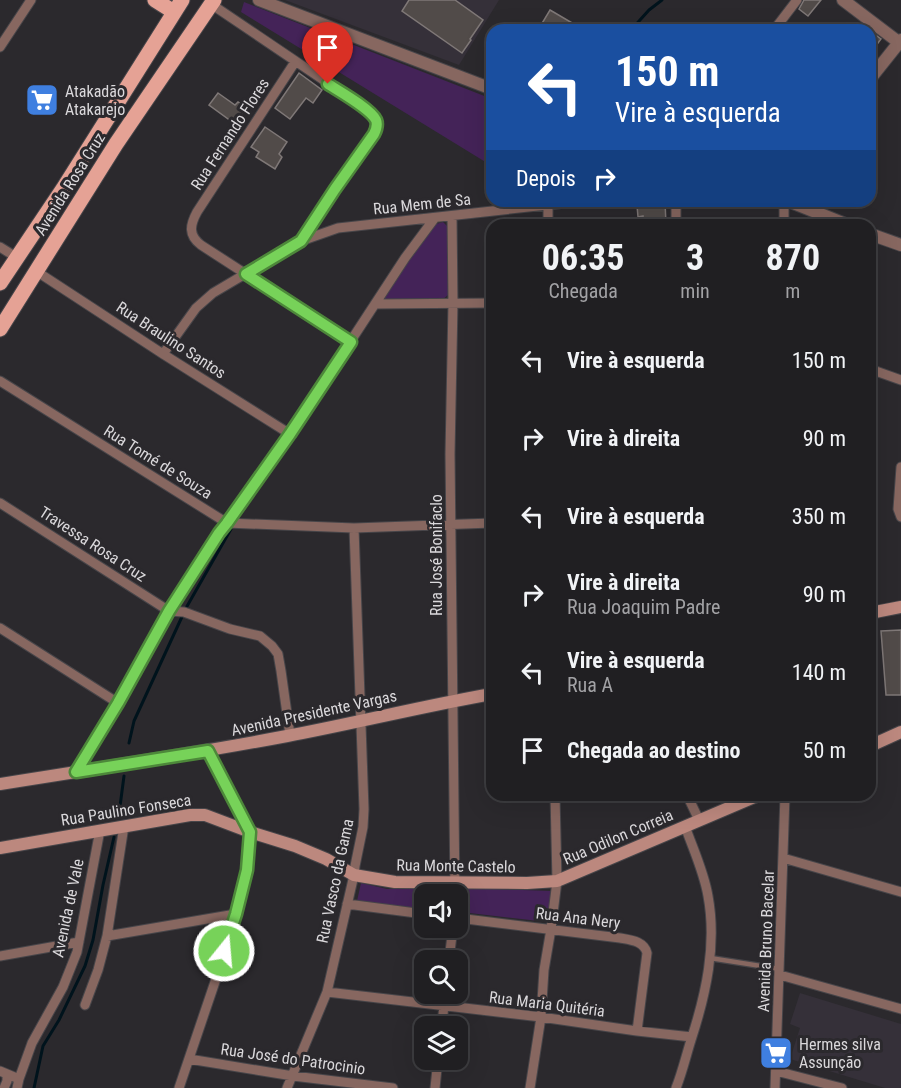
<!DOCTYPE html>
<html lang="pt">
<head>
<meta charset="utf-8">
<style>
  body { margin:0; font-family:"Roboto Condensed",sans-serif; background:#28272a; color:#f1f3f6; height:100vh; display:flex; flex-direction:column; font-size:22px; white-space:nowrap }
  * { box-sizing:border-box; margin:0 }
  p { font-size:20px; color:#a2a2a5 }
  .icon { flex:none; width:33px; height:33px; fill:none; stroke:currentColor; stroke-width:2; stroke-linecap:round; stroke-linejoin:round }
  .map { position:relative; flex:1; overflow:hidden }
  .drawer { position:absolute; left:486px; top:219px; width:390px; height:582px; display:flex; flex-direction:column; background:#201f22; border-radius:18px; box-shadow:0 6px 24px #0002,0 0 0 2px #3d3d40 }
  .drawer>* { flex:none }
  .top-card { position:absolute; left:486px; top:24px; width:390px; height:183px; border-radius:18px; box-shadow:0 6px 24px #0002,0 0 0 2px #3d3d40; background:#1a4fa0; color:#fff; overflow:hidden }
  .tools { position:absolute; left:414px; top:884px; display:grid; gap:12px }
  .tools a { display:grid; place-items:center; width:54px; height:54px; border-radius:12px; background:#201f22; box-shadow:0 6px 24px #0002,0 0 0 2px #3d3d40; font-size:30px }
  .pin { position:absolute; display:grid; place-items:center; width:51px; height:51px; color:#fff; margin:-62px -26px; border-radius:50% 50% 50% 0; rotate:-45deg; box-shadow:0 0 6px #0007 }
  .pin .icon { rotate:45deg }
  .me { position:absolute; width:66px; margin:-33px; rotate:17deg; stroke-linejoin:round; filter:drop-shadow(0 0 4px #0008) }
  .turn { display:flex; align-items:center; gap:21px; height:126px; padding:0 30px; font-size:27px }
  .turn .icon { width:78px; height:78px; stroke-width:2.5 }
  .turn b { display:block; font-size:42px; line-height:51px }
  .then { display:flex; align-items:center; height:57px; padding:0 30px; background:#0003; gap:12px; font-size:22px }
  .eta { display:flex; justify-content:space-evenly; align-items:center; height:102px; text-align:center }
  .eta b { font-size:36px; font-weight:700; line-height:42px }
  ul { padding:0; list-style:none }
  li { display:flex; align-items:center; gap:18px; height:78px; padding:0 30px }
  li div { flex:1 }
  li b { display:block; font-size:22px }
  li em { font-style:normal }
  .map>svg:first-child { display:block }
  .built { fill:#353039 }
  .green { fill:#442358 }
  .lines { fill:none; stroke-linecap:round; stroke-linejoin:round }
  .stream { stroke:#00131c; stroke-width:3 }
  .building { fill:#514b49; stroke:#7f7877; stroke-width:1.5 }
  .service-casing { stroke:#474549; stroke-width:7 }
  .minor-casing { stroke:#474549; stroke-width:11 }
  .tertiary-casing { stroke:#474549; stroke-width:14 }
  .secondary-casing { stroke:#474549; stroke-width:14 }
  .primary-casing { stroke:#474549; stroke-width:17 }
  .service { stroke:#876760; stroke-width:4.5 }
  .minor { stroke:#876760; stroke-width:9 }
  .tertiary { stroke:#876760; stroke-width:12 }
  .secondary { stroke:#bc887e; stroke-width:12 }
  .primary { stroke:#e5a295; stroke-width:15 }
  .route-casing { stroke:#4d883a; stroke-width:15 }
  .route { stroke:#77d259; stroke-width:10 }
  .labels { text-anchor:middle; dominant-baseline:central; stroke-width:6; stroke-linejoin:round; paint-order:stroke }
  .poi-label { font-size:16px; fill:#dad8db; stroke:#2b292d; text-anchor:start }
  .street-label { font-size:16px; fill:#dad8db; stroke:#2b292d }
</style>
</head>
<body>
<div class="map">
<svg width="901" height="1088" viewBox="0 0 901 1088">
  <rect width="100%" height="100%" fill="#2b292d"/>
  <path class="built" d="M285,0H499L459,65Z
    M800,993L901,1024V1088H885L790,1059L800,1028L790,1024Z"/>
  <path class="green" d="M244,2L492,99V166L241,12Z
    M443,222L447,226L449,285L448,295L442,300L384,299L389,289L433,225Z
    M361,883L387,889H450L449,894H424V909L357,901Z
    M462,888L552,891L548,922L461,912Z"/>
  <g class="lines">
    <path class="stream" d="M631,30L649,10L662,0
      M129,743L134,721L186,608L231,529
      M119,814L124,776
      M34,1088L43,1046L59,1020L85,966L93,940L103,885L114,837"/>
  </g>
  <path class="building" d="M409,0H455L483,20L470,39L471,40L462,53L402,11Z
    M804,0H821L808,16L799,9Z
    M550,10L574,24L570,30H538Z
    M870,31L881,39L870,54Z
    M299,73L322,90L313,103L306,98L290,119L275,108Z
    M218,93L235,105L238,102L247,108L235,124L209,105Z
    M265,127L287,142L279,154L282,157L275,169L256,157L259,152L251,147Z
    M653,201H665L666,225H644L643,216L638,217L637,205L654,204Z
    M901,630V695H886L881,631Z"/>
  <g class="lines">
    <g class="service-casing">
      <path id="service" d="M710,958L780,969"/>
    </g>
    <g class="minor-casing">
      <path id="minor" d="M774,30L797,0
        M0,47L31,0
        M295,62L197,212C190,225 188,235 201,245L351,342
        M676,201V225
        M452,216L453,303L450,454L455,894
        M548,225V205
        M784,225V201
        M301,241L338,228L584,201
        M0,247L16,257
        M36,271L163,354L290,434
        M375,304L492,303
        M163,354L196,308L213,293L301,241L335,189L374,134C381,120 373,115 362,106L211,4
        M870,369L901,380
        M0,381L227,523L354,528L492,523
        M901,467L898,509L901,517
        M0,503L169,611L184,612L230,629L260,636L272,646L278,654L281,671L290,735
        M0,628L118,703
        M76,772L118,703L169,611L219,533L227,523L290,434L405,258L434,219
        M687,795L699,820
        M783,858L901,892
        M347,904L424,914
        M458,918L620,938C631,940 644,941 647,953L637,1031
        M107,936L236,914
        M0,956L79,942
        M449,960L453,927
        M780,975L901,1009
        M327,992L541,1017L637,1031L692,1037
        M85,1005L98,970L107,936L124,826
        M442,1026L445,993
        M189,1059L293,1076L393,1088
        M0,1071L19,1079
        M776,1071L842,1088
        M4,1088L7,1081V1074
        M17,1088L19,1079L32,1043L63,987L77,952L100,830
        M179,1088L219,970L236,914L247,870L250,832L208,751
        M287,1088L327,992L354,875L355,866L363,827L364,809L354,528
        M435,1088L438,1059
        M530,1088L541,1017L544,970L551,929L557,881L555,795
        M676,1088C682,1073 686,1056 691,1040C706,994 717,945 708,896C704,872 693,849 685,826
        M775,1088L785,795"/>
    </g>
    <g class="tertiary-casing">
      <path id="tertiary" d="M259,0L492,89
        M843,0L901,44
        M870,79L901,40
        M788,201L848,225
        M870,234L901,245"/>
    </g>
    <g class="secondary-casing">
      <path id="secondary" d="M870,613L901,607
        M870,746L901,732
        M0,784C96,769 192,754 287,736C356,723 423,706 492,694
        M0,848L190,815H205L250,832L295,846L326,859L354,875L395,882L527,883L557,881L759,795"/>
    </g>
    <g class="primary-casing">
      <path id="primary" d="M155,0L174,12
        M0,283L63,189L182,0
        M0,329L116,144L214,0"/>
    </g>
    <use href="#service" class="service"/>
    <use href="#minor" class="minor"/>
    <use href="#tertiary" class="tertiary"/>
    <use href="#secondary" class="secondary"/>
    <use href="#primary" class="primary"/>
  </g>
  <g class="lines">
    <g class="route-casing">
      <path id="route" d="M224,951L236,914L247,870L250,832L208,751L76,772L118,703L169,611L219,533L227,523L290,434L351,342L246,274L301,241L335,189L374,134C376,130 378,125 376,120C371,109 339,91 328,84"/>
    </g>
    <use href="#route" class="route"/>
  </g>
  <defs>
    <g id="supermarket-square" transform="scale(1.725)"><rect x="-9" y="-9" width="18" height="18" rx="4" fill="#3f7fe0" stroke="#2b292d"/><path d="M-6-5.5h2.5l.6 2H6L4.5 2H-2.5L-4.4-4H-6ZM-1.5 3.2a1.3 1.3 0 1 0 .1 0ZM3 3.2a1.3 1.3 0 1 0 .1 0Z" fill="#fff"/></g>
  </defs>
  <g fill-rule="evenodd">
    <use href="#supermarket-square" x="42" y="100"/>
    <use href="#supermarket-square" x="776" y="1053"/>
  </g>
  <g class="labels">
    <g class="poi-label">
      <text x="65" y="91">Atakadão<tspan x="65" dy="18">Atakarejo</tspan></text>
      <text x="799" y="1044">Hermes silva<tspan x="799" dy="18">Assunção</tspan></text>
    </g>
    <g class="street-label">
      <text transform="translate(230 134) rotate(-57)">Rua Fernando Flores</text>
      <text transform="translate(70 184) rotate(-58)">Avenida Rosa Cruz</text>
      <text transform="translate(422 204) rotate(-6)">Rua Mem de Sa</text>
      <text transform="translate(171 340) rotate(33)">Rua Braulino Santos</text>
      <text transform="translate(158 462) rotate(32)">Rua Tomé de Souza</text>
      <text transform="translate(93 544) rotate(33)">Travessa Rosa Cruz</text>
      <text transform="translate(436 555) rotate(-90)">Rua José Bonifaclo</text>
      <text transform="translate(314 713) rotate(-12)">Avenida Presidente Vargas</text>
      <text transform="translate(126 810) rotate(-9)">Rua Paulino Fonseca</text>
      <text transform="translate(618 837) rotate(-23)">Rua Odilon Correia</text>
      <text transform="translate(456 866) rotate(1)">Rua Monte Castelo</text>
      <text transform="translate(335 881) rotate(-78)">Rua Vasco da Gama</text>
      <text transform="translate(68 908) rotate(-78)">Avenida de Vale</text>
      <text transform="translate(578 918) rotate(7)">Rua Ana Nery</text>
      <text transform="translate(766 941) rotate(-88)">Avenida Bruno Bacelar</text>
      <text transform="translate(547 1004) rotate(7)">Rua Maria Quitéria</text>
      <text transform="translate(293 1059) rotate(8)">Rua José do Patrocinio</text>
    </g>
  </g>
</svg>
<div class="tools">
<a><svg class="icon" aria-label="sound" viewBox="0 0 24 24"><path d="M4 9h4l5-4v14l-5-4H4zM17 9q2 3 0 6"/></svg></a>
<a><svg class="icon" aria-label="search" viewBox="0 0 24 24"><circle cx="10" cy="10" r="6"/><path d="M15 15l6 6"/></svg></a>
<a><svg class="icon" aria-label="layers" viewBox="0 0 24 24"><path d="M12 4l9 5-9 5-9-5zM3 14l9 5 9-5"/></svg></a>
</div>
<div class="pin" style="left:328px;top:84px;background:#d93025"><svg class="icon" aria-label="arrive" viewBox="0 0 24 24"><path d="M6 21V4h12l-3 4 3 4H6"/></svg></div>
<svg class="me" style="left:224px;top:951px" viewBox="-20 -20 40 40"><circle r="17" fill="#77d259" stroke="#fff" stroke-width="3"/><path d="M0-11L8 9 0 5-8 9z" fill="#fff"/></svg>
<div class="top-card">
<div class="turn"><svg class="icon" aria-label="left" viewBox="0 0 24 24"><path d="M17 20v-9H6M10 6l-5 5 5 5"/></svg><div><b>150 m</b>Vire à esquerda</div></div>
<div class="then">Depois<svg class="icon" aria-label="right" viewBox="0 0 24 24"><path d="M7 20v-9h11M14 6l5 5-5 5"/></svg></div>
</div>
<section class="drawer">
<div class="eta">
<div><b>06:35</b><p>Chegada</p></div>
<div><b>3</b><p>min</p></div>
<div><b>870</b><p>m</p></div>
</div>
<ul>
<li><svg class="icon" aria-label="left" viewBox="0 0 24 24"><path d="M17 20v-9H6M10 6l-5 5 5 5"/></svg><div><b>Vire à esquerda</b></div><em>150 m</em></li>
<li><svg class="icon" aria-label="right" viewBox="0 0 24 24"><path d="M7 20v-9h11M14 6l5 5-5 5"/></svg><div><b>Vire à direita</b></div><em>90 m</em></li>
<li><svg class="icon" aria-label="left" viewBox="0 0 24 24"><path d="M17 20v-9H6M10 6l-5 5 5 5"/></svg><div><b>Vire à esquerda</b></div><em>350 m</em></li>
<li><svg class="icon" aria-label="right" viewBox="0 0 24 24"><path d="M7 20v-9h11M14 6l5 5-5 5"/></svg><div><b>Vire à direita</b><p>Rua Joaquim Padre</p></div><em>90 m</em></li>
<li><svg class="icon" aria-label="left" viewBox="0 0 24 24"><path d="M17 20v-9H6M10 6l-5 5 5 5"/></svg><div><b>Vire à esquerda</b><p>Rua A</p></div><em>140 m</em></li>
<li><svg class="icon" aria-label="arrive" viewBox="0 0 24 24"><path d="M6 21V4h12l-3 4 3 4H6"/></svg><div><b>Chegada ao destino</b></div><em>50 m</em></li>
</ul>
</section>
</div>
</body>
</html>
